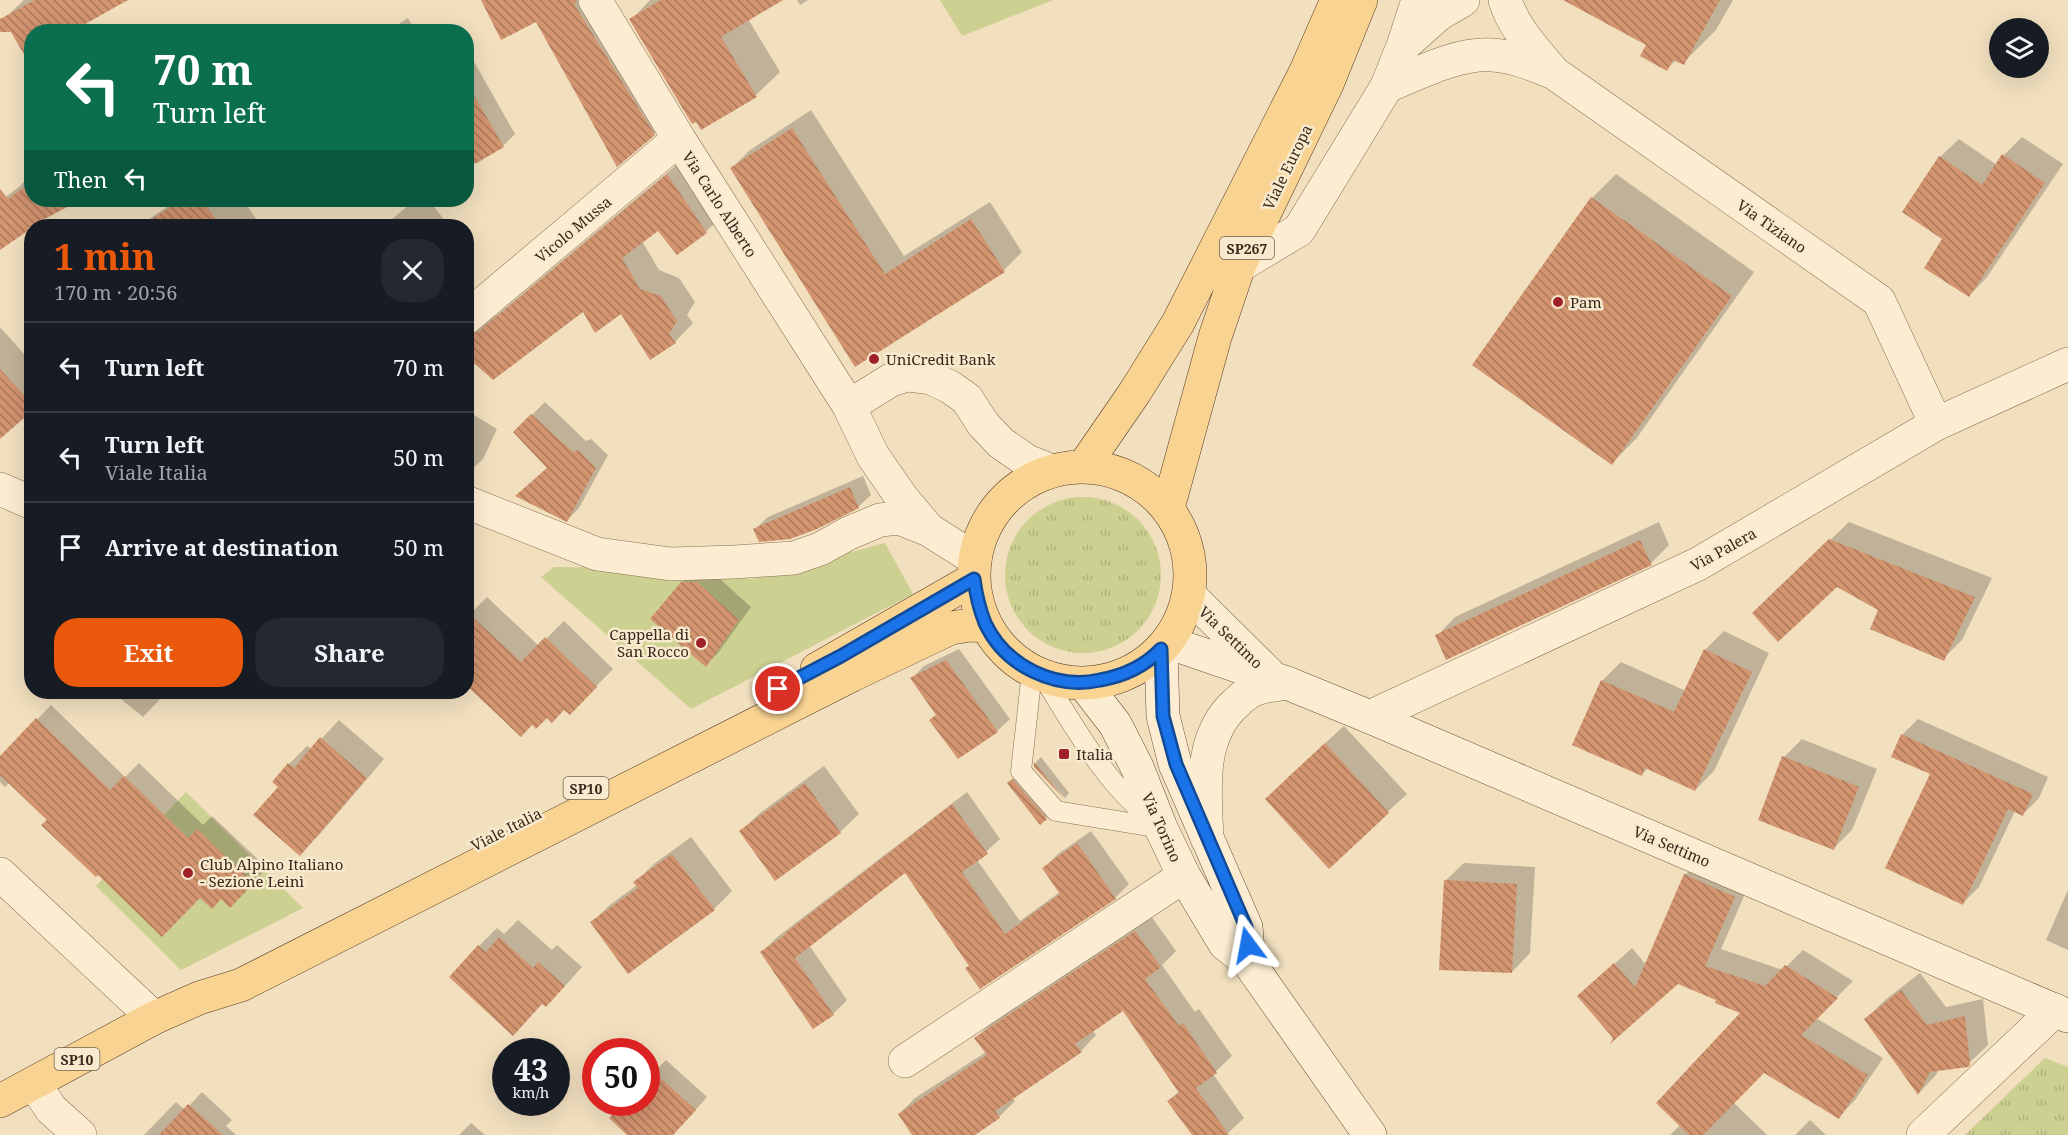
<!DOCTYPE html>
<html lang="en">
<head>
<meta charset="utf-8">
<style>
  body { margin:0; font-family:"Noto Serif",serif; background:#242831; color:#f1f3f6; height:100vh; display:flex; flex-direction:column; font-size:22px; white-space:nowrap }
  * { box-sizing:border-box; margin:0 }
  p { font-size:20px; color:#9ea1a6 }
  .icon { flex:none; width:33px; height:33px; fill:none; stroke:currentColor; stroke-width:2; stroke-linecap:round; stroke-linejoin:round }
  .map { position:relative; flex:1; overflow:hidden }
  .sheet { position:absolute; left:24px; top:219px; width:450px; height:480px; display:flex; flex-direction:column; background:#171b24; border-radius:24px; box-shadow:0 6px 24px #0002 }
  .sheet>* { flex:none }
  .hud { position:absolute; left:24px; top:24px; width:450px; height:183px; border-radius:24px; box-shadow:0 6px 24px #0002; background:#0b6e4f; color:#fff; overflow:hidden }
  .tools { position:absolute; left:1989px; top:18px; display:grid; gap:12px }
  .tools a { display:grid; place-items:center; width:60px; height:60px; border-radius:50%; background:#171b24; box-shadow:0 6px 24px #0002; font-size:30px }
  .speed { position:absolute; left:492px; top:1038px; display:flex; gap:12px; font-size:30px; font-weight:700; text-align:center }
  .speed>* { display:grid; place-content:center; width:78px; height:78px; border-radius:50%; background:#171b24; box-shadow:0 6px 24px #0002; line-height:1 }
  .speed small { font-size:15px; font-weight:400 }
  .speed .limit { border:9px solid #d22; background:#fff; color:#111 }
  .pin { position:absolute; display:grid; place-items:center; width:51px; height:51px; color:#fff; margin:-26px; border:3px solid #fff; border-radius:50%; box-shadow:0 2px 6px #0007 }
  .me { position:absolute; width:66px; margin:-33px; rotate:347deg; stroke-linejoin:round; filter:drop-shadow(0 0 4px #0008) }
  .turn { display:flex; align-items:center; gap:21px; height:126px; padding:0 30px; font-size:27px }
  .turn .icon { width:78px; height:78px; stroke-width:2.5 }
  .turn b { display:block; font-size:42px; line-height:51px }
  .then { display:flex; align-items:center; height:57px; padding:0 30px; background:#0003; gap:12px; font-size:22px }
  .round { display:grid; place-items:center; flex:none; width:63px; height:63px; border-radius:24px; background:#242831 }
  .headline { display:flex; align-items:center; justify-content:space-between; height:102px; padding:0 30px }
  h1 { font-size:36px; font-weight:700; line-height:45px; color:#ea580c }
  .action { display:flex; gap:12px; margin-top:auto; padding:12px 30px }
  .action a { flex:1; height:69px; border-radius:24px; background:#ea580c; color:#fff; font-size:24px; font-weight:700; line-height:69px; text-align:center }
  .action a+a { background:#242831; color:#f1f3f6 }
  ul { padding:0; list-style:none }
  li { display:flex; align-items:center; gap:18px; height:90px; padding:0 30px; border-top:2px solid #363941 }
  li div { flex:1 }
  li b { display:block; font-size:22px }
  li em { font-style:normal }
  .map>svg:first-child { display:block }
  .grass { fill:url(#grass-tufts) }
  .green { fill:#ccd091 }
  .shadow { fill:#0003 }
  .building { fill:url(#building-back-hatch) }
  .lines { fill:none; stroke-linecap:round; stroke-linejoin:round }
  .lane-casing { stroke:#8b6f55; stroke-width:21 }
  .street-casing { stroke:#8b6f55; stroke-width:34 }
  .secondary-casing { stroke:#6d5038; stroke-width:34 }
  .primary-casing { stroke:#583d2a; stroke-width:34 }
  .lane { stroke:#fcedd2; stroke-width:20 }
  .street { stroke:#fcedd2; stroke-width:33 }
  .secondary { stroke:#fcedd2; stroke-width:33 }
  .primary { stroke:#f9d392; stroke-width:33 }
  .route-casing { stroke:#114b97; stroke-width:15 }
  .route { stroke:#1a73e8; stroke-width:10 }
  .poi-dot { fill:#9f2028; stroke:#f8eace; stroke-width:2 }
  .labels { text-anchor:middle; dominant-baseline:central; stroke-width:5; stroke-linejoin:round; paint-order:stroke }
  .shield { fill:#f8eace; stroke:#726251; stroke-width:1.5 }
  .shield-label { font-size:14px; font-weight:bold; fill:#39281b }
  .street-label { font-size:15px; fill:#39281b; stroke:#f8eace }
  .poi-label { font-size:15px; fill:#39281b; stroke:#f8eace; text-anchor:start }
</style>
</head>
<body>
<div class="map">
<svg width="2068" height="1135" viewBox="0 0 2068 1135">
  <defs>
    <pattern id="grass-tufts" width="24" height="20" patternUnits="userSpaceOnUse" patternTransform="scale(1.5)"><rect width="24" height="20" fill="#ccd091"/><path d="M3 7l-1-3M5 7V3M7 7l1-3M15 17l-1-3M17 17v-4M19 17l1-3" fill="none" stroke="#b0b37c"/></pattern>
    <pattern id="building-back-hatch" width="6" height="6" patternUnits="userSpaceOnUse" patternTransform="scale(1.5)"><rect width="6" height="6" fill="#d39470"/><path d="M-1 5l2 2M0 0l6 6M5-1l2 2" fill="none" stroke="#ac795b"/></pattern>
  </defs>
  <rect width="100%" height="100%" fill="#f1dfbe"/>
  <path class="grass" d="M1005 575a78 78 0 1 1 156 0a78 78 0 1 1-156 0Z
    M2045,1058L2068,1067V1135H1965Z"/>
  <path class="green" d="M940,0H1053L962,36Z
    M885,543L913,594L691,709L541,577L554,567L656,568L751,579Z
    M186,792L303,908L181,970L96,886Z"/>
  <path class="shadow" d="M24,0H115L5,18Z
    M484,0H604L674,114L654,134L537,20Z
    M650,0H780L748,19L780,72L756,95L696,120L631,20Z
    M797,0H808L800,5Z
    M1573,0H1733L1716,30L1683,63L1676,60L1667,69L1648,45Z
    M408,18L416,32H386Z
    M472,58L515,134L503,146H466V61Z
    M811,110L904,256L990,202L1022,252L1004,270L855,365L732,168L750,150Z
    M2022,137L2063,164L1987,277L1969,296L1944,239L1940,157L1959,139L1997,165L2004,155Z
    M686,157L724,214L706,232L658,229L642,241L659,270L679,278L695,302L687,315L693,323L675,342L622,312L583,310L475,362L466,369V328L498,314Z
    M32,173V200H77L36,222L0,248V201L19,187Z
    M1616,174L1754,272L1636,439L1612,463L1474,365L1592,198Z
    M177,200H226L230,206L243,200L261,226H139Z
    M415,200H429L449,226H388L386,224Z
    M0,327L32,363V409L0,437Z
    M545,402L586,441L591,439L608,455L579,508L567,520L548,467L515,432Z
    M466,410L497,429L483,459L466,475Z
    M863,476L871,495L858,507L755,529L768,517Z
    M1659,522L1669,545L1651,563L1437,636L1455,617Z
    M1849,522L1992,578L1962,640L1943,659L1880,609L1836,585L1773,595Z
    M710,570L751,607L718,653L706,665L682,583L695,571Z
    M487,597L539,646L564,621L613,669L570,713L466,618Z
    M1724,631L1769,653L1714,771L1695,790L1648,768L1641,775L1602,681L1621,662L1686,691L1705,650Z
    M959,649L1010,719L997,731L958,757L937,714L912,678L924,666Z
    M112,692H167L143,717Z
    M51,705L125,777L139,763L203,825L212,816L267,868L230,906L221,897L200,896L49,819L10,782L5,787L0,782V758Z
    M1918,719L2048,777L2039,798L2023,814L2015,811L1979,887L1963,903L1932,773L1902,735Z
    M339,720L384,759L319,835L300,853L280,787L289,764L307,746L312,749Z
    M1344,726L1407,794L1329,866L1285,780Z
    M1802,739L1877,769L1852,830L1834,848L1784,757Z
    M1041,757L1069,793L1065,798L1035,767L1036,762Z
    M824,766L859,814L840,832L741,831L760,813Z
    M1014,777L1052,812L1040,823L1009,783Z
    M967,792L1000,839L977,860L1020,921L1060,892L1044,868L1058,854L1091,831L1129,884L1115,898L971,965L905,871L809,945L847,1000L833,1014L762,952L776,938Z
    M691,837L732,891L714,909L592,922L611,904L637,885L635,882L654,864Z
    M1701,859L1751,880L1721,949L1783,970L1803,950L1853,981L1816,1018L1883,1058L1855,1100L1839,1117L1765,1071L1733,1102L1767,1135H1670L1681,1124L1743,1012L1678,982L1579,996L1632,948L1646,965L1685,875Z
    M1464,863L1535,867L1530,953L1512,972L1445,881Z
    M2068,890V950L2046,940Z
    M1151,916L1176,951L1162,965L1195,1012L1199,1009L1232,1056L1213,1074L1244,1118L1228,1133L1193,1135L1169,1101L1179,1091L1123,1009L1092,1030L1096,1035L1081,1051L1012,1097L1015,1101L999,1117L973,1135H913L899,1114L915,1098L986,1052L976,1038L992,1022Z
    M518,920L552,950L557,945L582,967L564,987L543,1003L479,946L497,928L504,934Z
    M1920,973L1946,1007L1983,999L1988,1045L1967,1065L1939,1069L1936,1075L1919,1093L1866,1019L1885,1000Z
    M666,1060L707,1097L673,1135H629L646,1102V1080Z
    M202,1092L232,1120L226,1126L236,1135H144L176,1102L185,1110Z
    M1810,1120L1826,1135H1795Z
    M471,1123L485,1135H459Z"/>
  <path class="building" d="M35,0H128L71,32H32V68L11,32H0V19Z
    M481,0H576L577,2L574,4L655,135L617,167L536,22L501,40Z
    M661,0H783L721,37L757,97L701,130L696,122L692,124L629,19Z
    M1563,0H1720L1684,65L1673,60L1667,71L1640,56L1646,45Z
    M466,82L504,147L475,164L466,149Z
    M792,128L885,274L971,219L1005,272L855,367L730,168Z
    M2002,154L2045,183L1969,297L1924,268L1942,239L1902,212L1939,156L1982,185Z
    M667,174L707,233L677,255L658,231L622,258L640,289L661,296L677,321L669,334L676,343L650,360L621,314L595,333L583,312L493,380L466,356V336L478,332Z
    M32,182V200H80L28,228L29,230L0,250V189L8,199Z
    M1591,197L1732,296L1612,465L1472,365Z
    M181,200H202L221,226H141Z
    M0,369L32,404V411L0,439Z
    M531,414L573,452L578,450L596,468L567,522L515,496L547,468L513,432Z
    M850,487L859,508L817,529L790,539L759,542L753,529Z
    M1829,539L1975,597L1944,661L1870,629L1878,610L1837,587L1778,642L1752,613Z
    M1640,540L1652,565L1446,660L1435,635Z
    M681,582H697L739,620L706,667L650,619Z
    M466,611L521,662L545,637L597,687L570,715L564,710L552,723L547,718L536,729L532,725L521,737L466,685Z
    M1704,649L1752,672L1695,791L1645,768L1642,776L1572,745L1601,680L1674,712Z
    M946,660L998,732L958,759L929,720L936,715L910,678Z
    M36,718L110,790L124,776L188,838L197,829L254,883L230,908L221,899L212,909L200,898L162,937L98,875L96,877L41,825L47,820L0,775V756Z
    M1901,734L2033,794L2023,816L2008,809L1963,905L1885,868L1930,774L1891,757Z
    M320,737L367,778L300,856L253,815L278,787L272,782L288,763L294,768Z
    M1325,743L1389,813L1329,869L1265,799Z
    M1782,756L1859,787L1834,850L1758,820Z
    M1034,762L1065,800L1034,767Z
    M1012,779L1047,819L1040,825L1007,783Z
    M805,783L841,833L775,881L739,831Z
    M952,804L988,854L962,872L1005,934L1060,894L1042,868L1077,843L1116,899L980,989L965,968L969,966L905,873L795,958L834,1015L813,1029L760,952L785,935L784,934Z
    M672,854L715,910L628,974L590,922L638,888L633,882Z
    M1684,874L1735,897L1705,966L1765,986L1785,965L1838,998L1801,1035L1868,1075L1839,1119L1764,1073L1703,1135H1689L1656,1103L1740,1013L1715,1003L1716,1000L1678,984L1610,1044L1613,1038L1577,996L1614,963L1635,987Z
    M1444,880L1517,884L1512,973L1439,970Z
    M1135,931L1161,967L1145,979L1179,1026L1183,1023L1217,1073L1196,1088L1229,1135H1192L1167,1101L1179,1093L1123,1011L1075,1044L1082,1052L995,1111L1000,1118L975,1135H912L898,1114L987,1055L974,1038Z
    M499,937L533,968L538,962L565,986L546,1007L542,1004L513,1036L449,977L478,945L486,952Z
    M1901,990L1927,1025L1965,1016L1970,1065L1968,1067L1930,1072L1918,1095L1864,1019Z
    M646,1065L696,1110L673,1135H627L609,1118L624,1102H646Z
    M188,1104L223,1135H159Z"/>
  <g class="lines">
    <g class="lane-casing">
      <path id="lane" d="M1032,672L1021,771L1056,811L1161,828
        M1042,675C1074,726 1104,782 1152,820"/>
    </g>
    <g class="street-casing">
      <path id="street" d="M595,0L679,139L849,406L873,456L902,498L929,530L975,559
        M1505,0C1514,29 1535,50 1554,73L1879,301L1936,424
        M1404,45L1439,14L1463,0
        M1387,86C1420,73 1456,53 1492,55C1514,56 1534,65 1554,73
        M1239,266L1299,230L1387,86L1403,46L1418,0
        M466,318L679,139
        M849,406L891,380L907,375L931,378L950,387L967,399L983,424L1001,443L1027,461L1052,471
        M0,489L32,503
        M466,502L597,554L671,564L734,562L794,558L820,549L849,533L880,520L899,518L929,530
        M1370,717L1698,564L1936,424L2068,364
        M1207,838C1205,791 1198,737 1236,703C1242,697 1251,690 1259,688C1268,685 1278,685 1287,683
        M0,874L154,1018
        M905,1061L1184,876
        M34,1083L51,1109L80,1135
        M1923,1135L2055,1010"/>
    </g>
    <g class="secondary-casing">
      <path id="secondary" d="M1189,595L1268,673
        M1167,642L1287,683L1370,717L2068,1016
        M1161,649L1163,716L1175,764L1246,927L1249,963
        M1084,684L1115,724L1137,767L1161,828L1184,876L1225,944L1249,963L1370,1135"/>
    </g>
    <g class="primary-casing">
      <path id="primary" d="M1084,466L1135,392L1178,323L1305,73L1337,0
        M974 575a108 108 0 1 1 216 0a108 108 0 1 1-216 0Z
        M1168,508L1215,337L1239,266L1327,84L1361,0
        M817,669L974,579
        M0,1101L154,1018L199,998L241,985L852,675L951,628L970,625L986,626"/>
    </g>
    <use href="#lane" class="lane"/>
    <use href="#street" class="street"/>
    <use href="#secondary" class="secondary"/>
    <use href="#primary" class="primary"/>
  </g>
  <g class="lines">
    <g class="route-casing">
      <path id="route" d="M778,689L841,656L974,579C976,594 979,608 985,623C1005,666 1055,690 1100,680C1123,676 1145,666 1161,649L1163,716L1176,764L1246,927L1248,945"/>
    </g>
    <use href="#route" class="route"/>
  </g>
  <g class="poi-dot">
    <circle cx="1558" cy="302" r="6"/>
    <circle cx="874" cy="359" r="6"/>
    <circle cx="701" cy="643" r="6"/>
    <rect x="1058" y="748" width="12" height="12" rx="3"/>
    <circle cx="188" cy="873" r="6"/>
  </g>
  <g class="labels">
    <g class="shield">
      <rect x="1220" y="237" width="54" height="22" rx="4.5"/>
      <rect x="563.5" y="777" width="45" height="22" rx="4.5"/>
      <rect x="54.5" y="1048" width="45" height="22" rx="4.5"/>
    </g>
    <g class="shield-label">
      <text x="1247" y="248">SP267</text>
      <text x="586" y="788">SP10</text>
      <text x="77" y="1059">SP10</text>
    </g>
    <g class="street-label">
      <text transform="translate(1287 167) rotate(-64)">Viale Europa</text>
      <text transform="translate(720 204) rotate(57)">Via Carlo Alberto</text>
      <text transform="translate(1772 226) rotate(35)">Via Tiziano</text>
      <text transform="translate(573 229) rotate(-40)">Vicolo Mussa</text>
      <text transform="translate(1723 549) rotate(-29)">Via Palera</text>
      <text transform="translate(1231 637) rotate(44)">Via Settimo</text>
      <text transform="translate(1162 827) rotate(66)">Via Torino</text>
      <text transform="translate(506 829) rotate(-27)">Viale Italia</text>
      <text transform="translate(1672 846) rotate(23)">Via Settimo</text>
    </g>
    <g class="poi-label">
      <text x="1570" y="302">Pam</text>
      <text x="886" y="359">UniCredit Bank</text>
      <text x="689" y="634" text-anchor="end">Cappella di<tspan x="689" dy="17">San Rocco</tspan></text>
      <text x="1076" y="754">Italia</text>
      <text x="200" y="864">Club Alpino Italiano<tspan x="200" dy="17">- Sezione Leinì</tspan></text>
    </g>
  </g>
</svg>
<div class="tools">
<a><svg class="icon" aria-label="layers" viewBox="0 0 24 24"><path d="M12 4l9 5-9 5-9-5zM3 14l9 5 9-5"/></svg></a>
</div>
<div class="speed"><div>43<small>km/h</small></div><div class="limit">50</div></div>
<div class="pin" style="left:778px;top:689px;background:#d93025"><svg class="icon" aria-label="arrive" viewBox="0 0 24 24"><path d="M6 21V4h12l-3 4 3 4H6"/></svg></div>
<svg class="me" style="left:1248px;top:945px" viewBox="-20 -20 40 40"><path d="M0-17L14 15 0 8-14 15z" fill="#1a73e8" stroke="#fff" stroke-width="4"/></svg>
<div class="hud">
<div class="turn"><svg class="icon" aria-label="left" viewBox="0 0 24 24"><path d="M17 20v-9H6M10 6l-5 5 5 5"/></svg><div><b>70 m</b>Turn left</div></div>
<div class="then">Then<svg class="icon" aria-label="left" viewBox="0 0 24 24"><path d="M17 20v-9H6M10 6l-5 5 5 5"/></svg></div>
</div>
<section class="sheet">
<div class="headline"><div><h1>1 min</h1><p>170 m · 20:56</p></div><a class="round"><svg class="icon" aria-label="close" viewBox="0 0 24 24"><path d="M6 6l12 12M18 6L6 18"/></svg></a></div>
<ul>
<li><svg class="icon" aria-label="left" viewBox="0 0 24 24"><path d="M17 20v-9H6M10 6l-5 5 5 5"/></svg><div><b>Turn left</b></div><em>70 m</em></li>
<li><svg class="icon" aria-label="left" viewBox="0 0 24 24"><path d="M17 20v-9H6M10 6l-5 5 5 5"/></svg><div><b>Turn left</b><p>Viale Italia</p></div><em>50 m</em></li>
<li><svg class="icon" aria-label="arrive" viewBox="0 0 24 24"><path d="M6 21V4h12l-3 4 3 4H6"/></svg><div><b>Arrive at destination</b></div><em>50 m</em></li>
</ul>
<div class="action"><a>Exit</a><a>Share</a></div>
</section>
</div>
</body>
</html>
